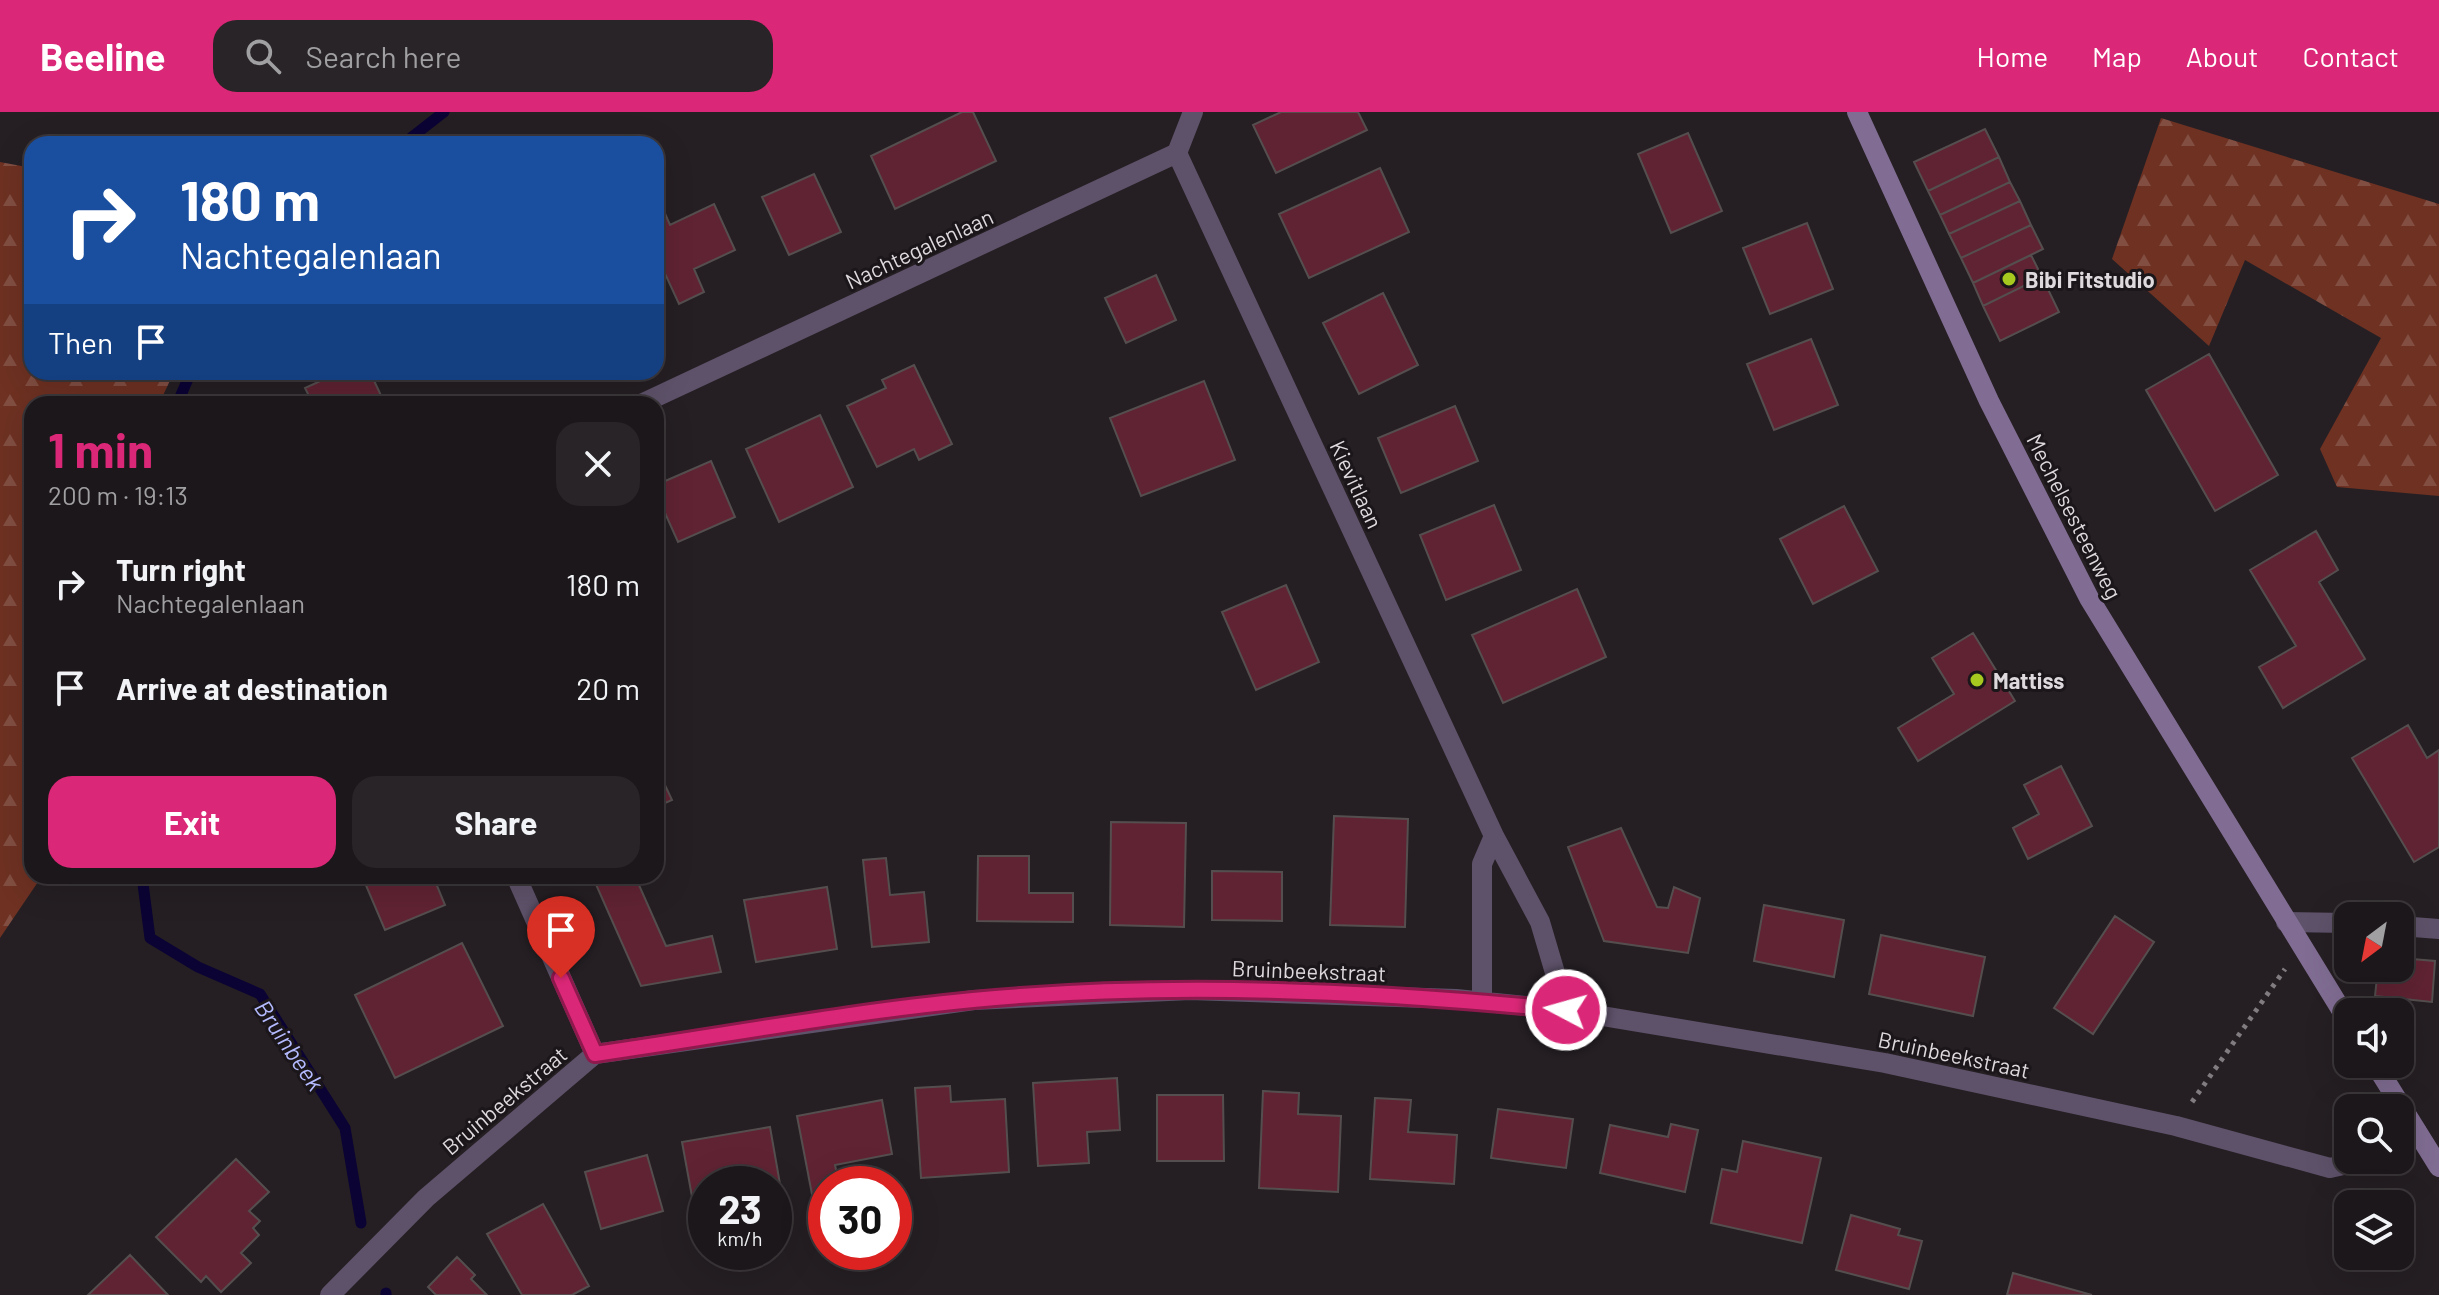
<!DOCTYPE html>
<html lang="en">
<head>
<meta charset="utf-8">
<style>
  body { margin:0; font-family:Barlow,sans-serif; background:#292427; color:#f1f3f6; height:100vh; display:flex; flex-direction:column; font-size:30px; white-space:nowrap }
  * { box-sizing:border-box; margin:0 }
  p { font-size:26px; color:#a09fa2 }
  .icon { flex:none; width:44px; height:44px; fill:none; stroke:currentColor; stroke-width:2; stroke-linecap:round; stroke-linejoin:round }
  .map { position:relative; flex:1; overflow:hidden }
  .side { position:absolute; left:24px; top:284px; width:640px; height:488px; display:flex; flex-direction:column; background:#1c171a; border-radius:24px; box-shadow:0 8px 32px #0002,0 0 0 2px #3a3639 }
  .side>* { flex:none }
  .banner { position:absolute; left:24px; top:24px; width:640px; height:244px; border-radius:24px; box-shadow:0 8px 32px #0002,0 0 0 2px #3a3639; background:#1a4fa0; color:#fff; overflow:hidden }
  .needle { width:52px; rotate:212deg }
  .buttons { position:absolute; left:2334px; top:790px; display:grid; gap:16px }
  .buttons a { display:grid; place-items:center; width:80px; height:80px; border-radius:16px; background:#1c171a; box-shadow:0 8px 32px #0002,0 0 0 2px #3a3639; font-size:40px }
  .speed { position:absolute; left:688px; top:1054px; display:flex; gap:16px; font-size:40px; font-weight:700; text-align:center }
  .speed>* { display:grid; place-content:center; width:104px; height:104px; border-radius:50%; background:#1c171a; box-shadow:0 8px 32px #0002,0 0 0 2px #3a3639; line-height:1 }
  .speed small { font-size:20px; font-weight:400 }
  .speed .limit { border:12px solid #d22; background:#fff; color:#111 }
  .pin { position:absolute; display:grid; place-items:center; width:68px; height:68px; color:#fff; margin:-82px -34px; border-radius:50% 50% 50% 0; rotate:-45deg; box-shadow:0 0 8px #0007 }
  .pin .icon { rotate:45deg }
  .me { position:absolute; width:88px; margin:-44px; rotate:276deg; stroke-linejoin:round; filter:drop-shadow(0 0 6px #0008) }
  .turn { display:flex; align-items:center; gap:28px; height:168px; padding:0 24px; font-size:36px }
  .turn .icon { width:104px; height:104px; stroke-width:2.5 }
  .turn b { display:block; font-size:56px; line-height:68px }
  .then { display:flex; align-items:center; height:76px; padding:0 24px; background:#0003; gap:16px; font-size:30px }
  .round { display:grid; place-items:center; flex:none; width:84px; height:84px; border-radius:24px; background:#292427 }
  .overview { display:flex; align-items:center; justify-content:space-between; height:136px; padding:0 24px }
  h1 { font-size:48px; font-weight:700; line-height:60px; color:#db2777 }
  .cta { display:flex; gap:16px; margin-top:auto; padding:16px 24px }
  .cta a { flex:1; height:92px; border-radius:24px; background:#db2777; color:#fff; font-size:32px; font-weight:700; line-height:92px; text-align:center }
  .cta a+a { background:#292427; color:#f1f3f6 }
  ul { padding:0; list-style:none }
  li { display:flex; align-items:center; gap:24px; height:104px; padding:0 24px }
  li div { flex:1 }
  li b { display:block; font-size:30px }
  li em { font-style:normal }
  header { display:flex; align-items:center; gap:48px; box-sizing:border-box; height:112px; padding:0 40px; background:#db2777; color:#fff }
  header strong { font-size:38px }
  nav { display:flex; gap:44px; margin-inline-start:auto; font-size:28px }
  .search { width:560px; height:72px; background:#292427; display:flex; align-items:center; gap:20px; box-sizing:border-box; padding:0 28px; border-radius:24px; color:#a09fa2; font-size:30px }
  .map>svg:first-child { display:block }
  .forest { fill:url(#forest-firs) }
  .lines { fill:none; stroke-linecap:round; stroke-linejoin:round }
  .stream { stroke:#0b0334; stroke-width:11 }
  .building { fill:#602333; stroke:#554e4f; stroke-width:2 }
  .path { stroke:#817c80; stroke-width:5; stroke-dasharray:4 6; stroke-linecap:butt }
  .street { stroke:#5e526a; stroke-width:20 }
  .secondary { stroke:#816d93; stroke-width:20 }
  .route-casing { stroke:#8e194d; stroke-width:20 }
  .route { stroke:#db2777; stroke-width:14 }
  .poi-dot { fill:#a7c81f; stroke:#1b161a; stroke-width:3 }
  .labels { text-anchor:middle; dominant-baseline:central; stroke-width:6; stroke-linejoin:round; paint-order:stroke }
  .street-label { font-size:22px; fill:#ddd9dc; stroke:#1b161a }
  .poi-label { font-size:22px; font-weight:bold; fill:#ddd9dc; stroke:#1b161a; text-anchor:start }
  .water-label { font-size:24px; font-style:italic; fill:#b4baff; stroke:#1b161a }
</style>
</head>
<body>
<header>
<strong>Beeline</strong>
<div class="search"><svg class="icon" aria-label="search" viewBox="0 0 24 24"><circle cx="10" cy="10" r="6"/><path d="M15 15l6 6"/></svg>Search here</div>
<nav><a>Home</a><a>Map</a><a>About</a><a>Contact</a></nav>
</header>
<div class="map">
<svg width="2439" height="1183" viewBox="0 0 2439 1183">
  <defs>
    <pattern id="forest-firs" width="22" height="20" patternUnits="userSpaceOnUse" patternTransform="scale(2)"><rect width="22" height="20" fill="#6e3122"/><path d="M5 1l3.5 6h-7zM16 11l3.5 6h-7z" fill="#824e42"/></pattern>
  </defs>
  <rect width="100%" height="100%" fill="#251f23"/>
  <path class="forest" d="M2161,6L2439,92V384L2337,375L2320,337L2381,226L2245,148L2209,234L2112,147Z
    M0,50L32,56V260H174L159,292H32V764H42L0,826Z"/>
  <g class="lines">
    <path class="stream" d="M403,32L444,0
      M177,292L191,260
      M142,764L150,826L198,855L260,882L345,1016L361,1111
      M386,1181V1183"/>
  </g>
  <path class="building" d="M962,0H973L996,49L895,97L871,44Z
    M1281,0H1358L1367,18L1276,61L1253,13Z
    M1985,17L1999,45L1928,79L1914,50Z
    M1688,21L1722,99L1671,121L1638,42Z
    M1999,45L2010,70L1940,103L1928,79Z
    M1380,56L1409,120L1309,166L1279,102Z
    M814,62L841,120L789,143L762,85Z
    M2010,70L2020,89L1949,122L1940,103Z
    M2020,89L2031,113L1961,146L1949,122Z
    M714,92L735,138L694,157L704,180L679,192L656,142V103L664,99L670,113Z
    M1807,111L1833,177L1770,202L1743,136Z
    M2031,113L2043,137L1973,171L1961,146Z
    M2031,143L2042,165L1983,194L1973,171Z
    M1156,163L1176,208L1126,231L1105,186Z
    M2042,165L2059,200L2000,229L1983,194Z
    M1383,181L1418,253L1359,282L1323,211Z
    M1811,227L1838,293L1774,318L1747,252Z
    M2209,242L2278,363L2215,399L2146,278Z
    M914,253L952,332L919,348L914,337L877,355L847,294L886,276L882,268Z
    M340,260H370L385,292H313L305,276Z
    M1204,269L1235,348L1141,384L1110,306Z
    M1455,294L1478,349L1401,381L1378,326Z
    M820,303L853,375L779,410L746,337Z
    M711,349L735,405L678,430L656,381V373Z
    M1494,393L1521,458L1446,488L1420,423Z
    M1844,394L1878,459L1813,492L1780,427Z
    M2316,419L2338,458L2319,470L2365,547L2283,596L2259,555L2296,534L2250,458Z
    M1286,473L1319,550L1256,578L1222,500Z
    M1577,477L1606,545L1503,591L1472,523Z
    M1973,521L2015,589L1918,649L1898,616L1954,582L1932,546Z
    M2408,613L2427,646L2439,638V735L2414,750L2352,646Z
    M656,654L672,688L656,695Z
    M2061,654L2092,714L2028,747L2013,716L2039,702L2024,673Z
    M1334,704L1408,707L1405,815L1330,813Z
    M1111,710L1186,711L1184,815L1110,813Z
    M1621,716L1657,795L1668,796L1674,775L1700,786L1688,841L1604,829L1568,735Z
    M978,744H1029V781H1073V810L977,809Z
    M886,746L890,783L924,780L929,830L872,835L863,748Z
    M1212,759L1282,760V809L1212,808Z
    M362,764H433L445,793L385,818Z
    M603,764H635L666,834L712,824L721,860L641,874L594,768Z
    M827,775L837,837L756,850L744,788Z
    M1764,793L1844,808L1834,865L1754,849Z
    M2115,804L2154,830L2093,922L2054,896Z
    M1881,823L1985,845L1973,904L1869,882Z
    M462,831L503,914L395,966L355,883Z
    M2400,846L2435,849L2432,890L2375,884L2378,856H2400Z
    M1117,966L1120,1018L1087,1020L1089,1051L1038,1054L1033,971Z
    M950,974L951,990L1005,987L1009,1060L921,1066L915,976Z
    M1263,979L1299,981L1298,1002L1341,1004L1338,1080L1259,1076Z
    M1157,983H1223L1224,1049H1157Z
    M1375,986L1411,988L1408,1020L1457,1023L1454,1072L1370,1067Z
    M882,988L892,1042L835,1053L839,1072H826V1096L815,1098L797,1004Z
    M1498,997L1573,1007L1566,1056L1491,1046Z
    M1671,1012L1698,1018L1685,1080L1600,1061L1610,1013L1668,1025Z
    M770,1015L780,1072H706V1115L702,1088L693,1090L682,1030Z
    M1743,1029L1821,1046L1802,1131L1711,1111L1722,1057L1737,1060Z
    M647,1043L663,1099L601,1117L585,1060Z
    M236,1047L269,1080L249,1099L260,1109L253,1116L259,1123L241,1141L251,1151L221,1180L206,1164L201,1170L156,1125Z
    M543,1092L589,1174L572,1183H522L487,1122Z
    M1851,1103L1900,1117L1898,1123L1922,1129L1909,1177L1836,1158Z
    M130,1143L168,1183H88Z
    M457,1145L475,1163L471,1167L487,1183H436L428,1175Z
    M2013,1161L2092,1183H2007Z"/>
  <g class="lines">
    <path class="path" d="M2192,990L2285,857"/>
    <path class="street" d="M1177,41L1494,724L1540,810L1566,898
      M641,292L1177,41L1193,0
      M516,764L595,942
      M2286,810L2348,811
      M2400,814L2439,817
      M1482,890V752L1494,724
      M2400,1031L2417,1020
      M330,1183L426,1086L595,942L974,888L1190,878L1456,887L1566,898L1885,951L2176,1014L2330,1056L2365,1048"/>
    <path class="secondary" d="M1857,0L1989,289L2089,486L2348,909
      M2375,952L2439,1055"/>
  </g>
  <g class="lines">
    <g class="route-casing">
      <path id="route" d="M561,866L595,942C721,924 847,900 973,888C1170,869 1371,879 1566,898"/>
    </g>
    <use href="#route" class="route"/>
  </g>
  <g class="poi-dot">
    <circle cx="2009" cy="167" r="8"/>
    <circle cx="1977" cy="568" r="8"/>
  </g>
  <g class="labels">
    <g class="street-label">
      <text transform="translate(919 136) rotate(-25)">Nachtegalenlaan</text>
      <text transform="translate(1357 372) rotate(65)">Kievitlaan</text>
      <text transform="translate(2075 404) rotate(63)">Mechelsesteenweg</text>
      <text transform="translate(1309 858) rotate(2)">Bruinbeekstraat</text>
      <text transform="translate(1954 942) rotate(12)">Bruinbeekstraat</text>
      <text transform="translate(504 988) rotate(-40)">Bruinbeekstraat</text>
    </g>
    <g class="poi-label">
      <text x="2025" y="167">Bibi Fitstudio</text>
      <text x="1993" y="568">Mattiss</text>
    </g>
    <g class="water-label">
      <text transform="translate(290 933) rotate(56)">Bruinbeek</text>
    </g>
  </g>
</svg>
<div class="buttons">
<a><svg class="needle" viewBox="-14 -14 28 28"><path d="M0-13l5 13h-10z" fill="#e53935"/><path d="M0 13l5-13h-10z" fill="#a09fa2"/></svg></a>
<a><svg class="icon" aria-label="sound" viewBox="0 0 24 24"><path d="M4 9h4l5-4v14l-5-4H4zM17 9q2 3 0 6"/></svg></a>
<a><svg class="icon" aria-label="search" viewBox="0 0 24 24"><circle cx="10" cy="10" r="6"/><path d="M15 15l6 6"/></svg></a>
<a><svg class="icon" aria-label="layers" viewBox="0 0 24 24"><path d="M12 4l9 5-9 5-9-5zM3 14l9 5 9-5"/></svg></a>
</div>
<div class="speed"><div>23<small>km/h</small></div><div class="limit">30</div></div>
<div class="pin" style="left:561px;top:866px;background:#d93025"><svg class="icon" aria-label="arrive" viewBox="0 0 24 24"><path d="M6 21V4h12l-3 4 3 4H6"/></svg></div>
<svg class="me" style="left:1566px;top:898px" viewBox="-20 -20 40 40"><circle r="17" fill="#db2777" stroke="#fff" stroke-width="3"/><path d="M0-11L8 9 0 5-8 9z" fill="#fff"/></svg>
<div class="banner">
<div class="turn"><svg class="icon" aria-label="right" viewBox="0 0 24 24"><path d="M7 20v-9h11M14 6l5 5-5 5"/></svg><div><b>180 m</b>Nachtegalenlaan</div></div>
<div class="then">Then<svg class="icon" aria-label="arrive" viewBox="0 0 24 24"><path d="M6 21V4h12l-3 4 3 4H6"/></svg></div>
</div>
<section class="side">
<div class="overview"><div><h1>1 min</h1><p>200 m · 19:13</p></div><a class="round"><svg class="icon" aria-label="close" viewBox="0 0 24 24"><path d="M6 6l12 12M18 6L6 18"/></svg></a></div>
<ul>
<li><svg class="icon" aria-label="right" viewBox="0 0 24 24"><path d="M7 20v-9h11M14 6l5 5-5 5"/></svg><div><b>Turn right</b><p>Nachtegalenlaan</p></div><em>180 m</em></li>
<li><svg class="icon" aria-label="arrive" viewBox="0 0 24 24"><path d="M6 21V4h12l-3 4 3 4H6"/></svg><div><b>Arrive at destination</b></div><em>20 m</em></li>
</ul>
<div class="cta"><a>Exit</a><a>Share</a></div>
</section>
</div>
</body>
</html>
